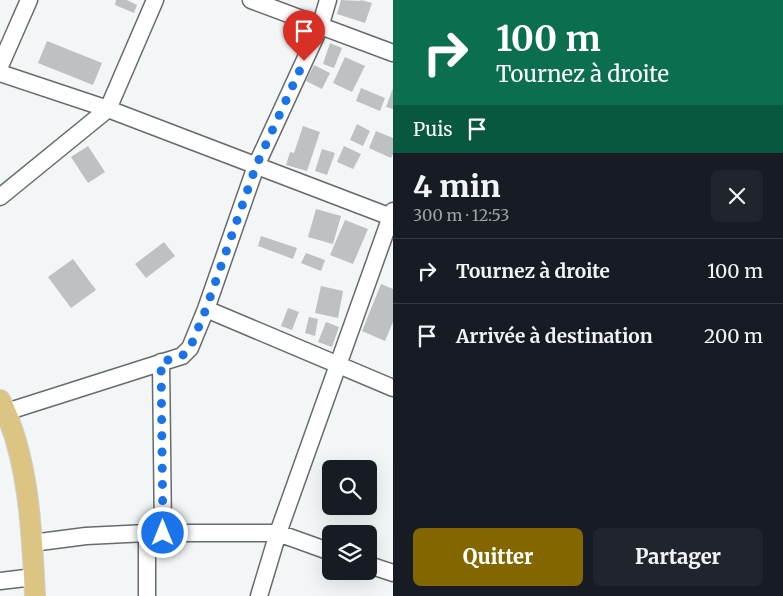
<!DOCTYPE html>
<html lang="fr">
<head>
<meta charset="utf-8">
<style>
  body { margin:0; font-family:Merriweather,serif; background:#20242c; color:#f1f3f6; height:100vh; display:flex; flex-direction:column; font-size:19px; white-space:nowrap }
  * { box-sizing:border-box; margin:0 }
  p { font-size:16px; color:#9ea1a6 }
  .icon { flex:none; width:28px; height:28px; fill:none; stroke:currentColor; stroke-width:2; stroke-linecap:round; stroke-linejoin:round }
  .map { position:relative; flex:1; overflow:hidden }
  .side { display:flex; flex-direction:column; background:#171b24; width:390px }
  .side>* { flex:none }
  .banner { background:#0b6e4f; color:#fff; overflow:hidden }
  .tools { position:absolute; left:322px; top:460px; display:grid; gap:10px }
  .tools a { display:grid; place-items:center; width:55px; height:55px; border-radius:8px; background:#171b24; box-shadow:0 5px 20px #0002; font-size:25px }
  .pin { position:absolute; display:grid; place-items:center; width:42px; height:42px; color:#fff; margin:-51px -21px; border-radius:50% 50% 50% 0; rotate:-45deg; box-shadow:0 0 5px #0007 }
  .pin .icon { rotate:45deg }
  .me { position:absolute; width:55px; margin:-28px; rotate:0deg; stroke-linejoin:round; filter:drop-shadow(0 0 4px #0008) }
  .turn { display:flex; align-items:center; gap:18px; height:105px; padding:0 20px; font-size:22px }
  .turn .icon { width:65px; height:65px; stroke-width:2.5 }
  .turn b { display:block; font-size:35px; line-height:42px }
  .then { display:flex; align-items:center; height:48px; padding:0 20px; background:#0003; gap:10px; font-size:19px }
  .round { display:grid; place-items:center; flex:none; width:52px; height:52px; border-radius:8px; background:#20242c }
  .headline { display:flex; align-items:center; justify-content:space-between; height:85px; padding:0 20px }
  h1 { font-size:30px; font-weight:800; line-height:38px }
  .action { display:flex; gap:10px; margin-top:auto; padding:10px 20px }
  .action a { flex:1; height:58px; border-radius:8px; background:#846600; color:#fff; font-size:20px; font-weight:800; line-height:58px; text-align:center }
  .action a+a { background:#20242c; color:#f1f3f6 }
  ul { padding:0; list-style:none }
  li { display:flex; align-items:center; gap:15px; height:65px; padding:0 20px; border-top:1px solid #363941 }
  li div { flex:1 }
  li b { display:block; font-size:19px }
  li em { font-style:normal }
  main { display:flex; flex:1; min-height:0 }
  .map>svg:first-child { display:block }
  .building { fill:#bec1c2 }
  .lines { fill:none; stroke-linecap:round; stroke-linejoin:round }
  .minor-casing { stroke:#686b6c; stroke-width:19 }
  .major-casing { stroke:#cfd0d0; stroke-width:22 }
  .minor { stroke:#fff; stroke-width:16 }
  .major { stroke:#dcc582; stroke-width:20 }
  .route { stroke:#1a73e8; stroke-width:9; stroke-dasharray:0 16.2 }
</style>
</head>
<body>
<main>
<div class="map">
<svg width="393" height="596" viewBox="0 0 393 596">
  <rect width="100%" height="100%" fill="#f2f6f7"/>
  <path class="building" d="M116,0H127L137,5L134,13L115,5Z
    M341,0L360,1L361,0L372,3L365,23L337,14Z
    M47,41L102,63L93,85L38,63Z
    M330,43L342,48L334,68L323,64Z
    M345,57L365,66L352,92L333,83Z
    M314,65L330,73L322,89L306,81Z
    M361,88L385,98L380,111L356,101Z
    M393,88V109L386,107Z
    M357,124L370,131L363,146L350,140Z
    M303,126L320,132L307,171L286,165L290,152L294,153Z
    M376,131L393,138V154L391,158L369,148Z
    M88,146L105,172L88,183L71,157Z
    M344,146L361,154L353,169L337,162Z
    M322,149L335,153L327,175L315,171Z
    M316,209L341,216L333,244L308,237Z
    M345,220L368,229L353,264L330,255Z
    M261,236L297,248L293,259L258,246Z
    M164,242L175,256L146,278L135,264Z
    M306,253L325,260L321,271L301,263Z
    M73,259L96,290L71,308L48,277Z
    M381,284L393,289V322L385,341L362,331Z
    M321,286L343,291L338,318L315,313Z
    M288,308L299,312L292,330L281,326Z
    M309,317L318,319L315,336L305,333Z
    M326,322L339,327L332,347L318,342Z"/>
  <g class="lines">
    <g class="minor-casing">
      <path id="minor" d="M251,0L393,53
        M0,66L29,0
        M0,73L108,109L391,217
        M0,197L108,109L155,0
        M206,309L393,388
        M161,362L163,533
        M6,412L182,356L190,348L206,309L256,166L320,27L328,0
        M147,533V596
        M32,543L86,536L147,533H278L331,552
        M369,565L393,573
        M0,581L34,577
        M259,596L278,533L393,211"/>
    </g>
    <g class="major-casing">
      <path id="major" d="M0,400C29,456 32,533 35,596"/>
    </g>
    <use href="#minor" class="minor"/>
    <use href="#major" class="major"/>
  </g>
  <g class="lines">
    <path class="route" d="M163,533L161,362L182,356L190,348L206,309L256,166L304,61"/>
  </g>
</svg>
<div class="tools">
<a><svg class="icon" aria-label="search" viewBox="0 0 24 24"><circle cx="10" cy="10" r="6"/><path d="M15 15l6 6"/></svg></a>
<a><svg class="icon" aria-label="layers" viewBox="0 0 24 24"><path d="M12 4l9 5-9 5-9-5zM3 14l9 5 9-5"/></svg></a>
</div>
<div class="pin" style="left:304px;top:61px;background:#d93025"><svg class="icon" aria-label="arrive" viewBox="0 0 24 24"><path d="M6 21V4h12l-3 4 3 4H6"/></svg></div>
<svg class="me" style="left:163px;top:533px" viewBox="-20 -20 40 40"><circle r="17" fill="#1a73e8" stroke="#fff" stroke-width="3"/><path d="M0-11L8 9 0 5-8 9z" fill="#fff"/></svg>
</div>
<section class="side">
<div class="banner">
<div class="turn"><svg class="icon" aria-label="right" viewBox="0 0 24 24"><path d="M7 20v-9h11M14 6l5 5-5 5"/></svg><div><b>100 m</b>Tournez à droite</div></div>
<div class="then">Puis<svg class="icon" aria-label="arrive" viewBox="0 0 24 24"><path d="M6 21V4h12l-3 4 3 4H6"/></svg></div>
</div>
<div class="headline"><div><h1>4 min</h1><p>300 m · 12:53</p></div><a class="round"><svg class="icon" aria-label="close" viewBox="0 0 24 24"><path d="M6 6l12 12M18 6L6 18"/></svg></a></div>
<ul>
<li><svg class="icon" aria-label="right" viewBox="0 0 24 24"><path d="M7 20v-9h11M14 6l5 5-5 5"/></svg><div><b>Tournez à droite</b></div><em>100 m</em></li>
<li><svg class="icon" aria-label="arrive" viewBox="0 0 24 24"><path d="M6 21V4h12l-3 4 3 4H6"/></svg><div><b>Arrivée à destination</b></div><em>200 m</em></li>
</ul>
<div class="action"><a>Quitter</a><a>Partager</a></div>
</section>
</main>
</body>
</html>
